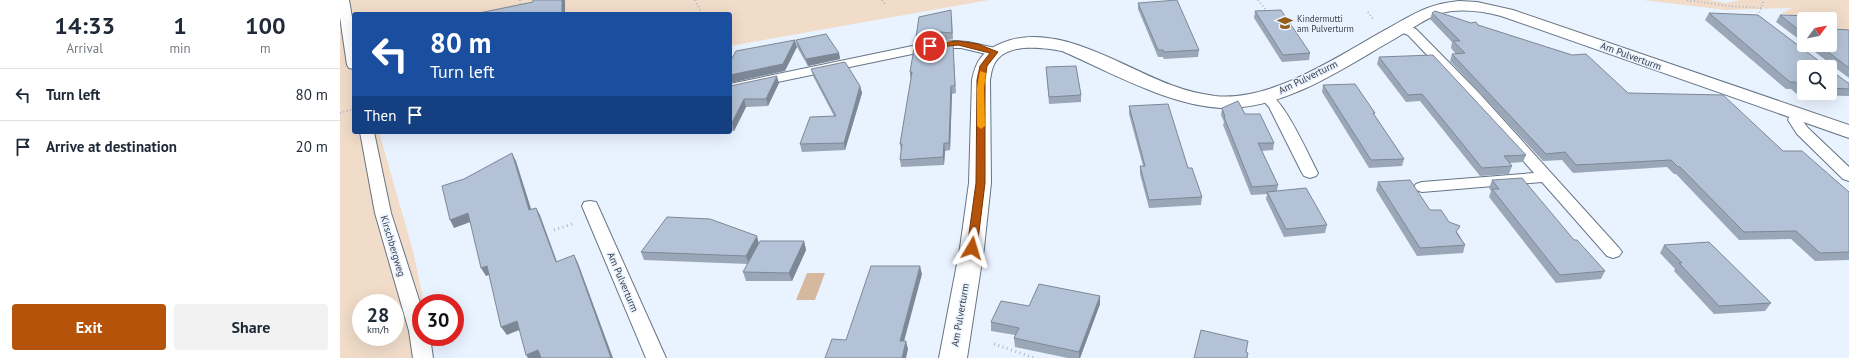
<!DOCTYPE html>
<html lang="en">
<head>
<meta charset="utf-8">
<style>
  body { margin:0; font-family:"PT Sans",sans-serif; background:#f2f2f3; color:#1f2937; height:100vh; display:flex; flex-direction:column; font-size:15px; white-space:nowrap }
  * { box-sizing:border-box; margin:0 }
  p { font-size:13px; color:#747a83 }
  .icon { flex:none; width:22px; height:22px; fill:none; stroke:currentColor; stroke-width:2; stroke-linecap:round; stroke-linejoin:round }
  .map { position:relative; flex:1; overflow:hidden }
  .details { display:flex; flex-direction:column; background:#fff; width:340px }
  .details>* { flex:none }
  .guide { position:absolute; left:12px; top:12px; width:380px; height:122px; border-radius:4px; box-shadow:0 4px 16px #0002; background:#1a4fa0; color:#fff; overflow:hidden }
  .needle { width:26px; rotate:58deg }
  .controls { position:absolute; left:1457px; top:12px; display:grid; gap:8px }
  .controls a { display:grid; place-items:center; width:40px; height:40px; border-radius:4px; background:#fff; box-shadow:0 4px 16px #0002; font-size:20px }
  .speed { position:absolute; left:12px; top:294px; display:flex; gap:8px; font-size:20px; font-weight:700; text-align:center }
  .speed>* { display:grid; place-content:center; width:52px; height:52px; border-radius:50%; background:#fff; box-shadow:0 4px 16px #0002; line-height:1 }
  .speed small { font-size:10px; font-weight:400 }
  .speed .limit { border:6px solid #d22; background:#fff; color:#111 }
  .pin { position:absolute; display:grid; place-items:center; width:34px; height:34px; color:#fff; margin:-17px; border:2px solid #fff; border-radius:50%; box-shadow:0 1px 4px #0007 }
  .me { position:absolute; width:44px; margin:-22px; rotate:7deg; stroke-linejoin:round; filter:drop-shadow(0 0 3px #0008) }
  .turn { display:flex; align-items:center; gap:14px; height:84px; padding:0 12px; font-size:18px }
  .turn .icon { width:52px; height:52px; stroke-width:2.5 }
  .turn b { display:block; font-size:28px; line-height:34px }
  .then { display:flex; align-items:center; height:38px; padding:0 12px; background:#0003; gap:8px; font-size:15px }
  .eta { display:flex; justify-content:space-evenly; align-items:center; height:68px; text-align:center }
  .eta b { font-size:24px; font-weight:800; line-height:28px }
  .cta { display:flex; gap:8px; margin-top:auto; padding:8px 12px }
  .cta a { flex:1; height:46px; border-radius:4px; background:#b45309; color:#fff; font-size:16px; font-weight:800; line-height:46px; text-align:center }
  .cta a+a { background:#f2f2f3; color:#1f2937 }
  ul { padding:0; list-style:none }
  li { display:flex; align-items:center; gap:12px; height:52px; padding:0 12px; border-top:1px solid #e0e1e3 }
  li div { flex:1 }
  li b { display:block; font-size:15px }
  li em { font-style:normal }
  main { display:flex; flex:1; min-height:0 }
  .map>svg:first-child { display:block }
  .green { fill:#f1dcc9; fill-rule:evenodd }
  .water { fill:#d6b89e }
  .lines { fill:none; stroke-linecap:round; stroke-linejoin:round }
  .lane-casing { stroke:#667485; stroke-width:2 }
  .street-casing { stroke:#667485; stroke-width:2 }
  .path-far1 { stroke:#b0b8c3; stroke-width:2; stroke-dasharray:1 2.5; stroke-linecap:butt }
  .path { stroke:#b0b8c3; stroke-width:3; stroke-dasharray:1 3.5; stroke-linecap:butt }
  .lane { fill:#fff; fill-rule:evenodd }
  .street { fill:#fff; fill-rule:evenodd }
  .wall { fill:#9aa7b8; fill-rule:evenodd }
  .shaded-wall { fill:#7d8896 }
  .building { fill:#b3c2d6; stroke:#7d8896 }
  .route { fill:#b45309; stroke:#753606 }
  .slow { fill:#f59e0b }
  .labels { text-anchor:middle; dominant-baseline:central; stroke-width:3; stroke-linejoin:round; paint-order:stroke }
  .far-poi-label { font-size:9px; fill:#373d45; stroke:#e9f2ff; text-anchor:start }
  .street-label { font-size:10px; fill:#373d45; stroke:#e9f2ff }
</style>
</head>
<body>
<main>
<section class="details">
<div class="eta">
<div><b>14:33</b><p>Arrival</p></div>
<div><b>1</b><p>min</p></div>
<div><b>100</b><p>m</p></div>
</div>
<ul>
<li><svg class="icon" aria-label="left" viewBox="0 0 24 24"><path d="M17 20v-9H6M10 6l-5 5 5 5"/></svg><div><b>Turn left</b></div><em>80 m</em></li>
<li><svg class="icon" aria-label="arrive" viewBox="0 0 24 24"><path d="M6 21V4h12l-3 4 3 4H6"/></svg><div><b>Arrive at destination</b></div><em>20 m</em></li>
</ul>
<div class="cta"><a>Exit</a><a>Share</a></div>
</section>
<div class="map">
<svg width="1509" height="358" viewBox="0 0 1509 358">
  <rect width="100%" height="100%" fill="#e9f2ff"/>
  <path class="green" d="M0,0H649L390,46V14H14V132H39L73,251L84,303H81V337H90L94,358H0ZM21,303H55V337H21Z
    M1303,0H1369L1386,3L1400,0H1509V31L1490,26V19H1464L1441,13L1452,8L1386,10Z"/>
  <path class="water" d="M467,273H485L475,300H456Z"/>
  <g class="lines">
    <g class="lane-casing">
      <path id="lane" d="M0,0H9L14,29V69L9,68L7,65L0,17Z
        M1062,24L1076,29L1138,92L1279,248L1282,252L1279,256L1273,258L1267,256L1202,182L1082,192L1076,190L1074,187L1076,184L1082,182L1194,173L1128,98L1068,35L1058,31L1056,28L1058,25Z
        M601,40L628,42L660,49L661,52L660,55L655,56L621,48H601L390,92V84Z
        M927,93C943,97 969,156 978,173L976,176L970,178L964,176L962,173L929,107L920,97L922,94Z
        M1456,110L1461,111L1463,114L1462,120L1468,128L1509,167V181L1503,179L1457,134L1448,120L1451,111Z
        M20,132H34L51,213L81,306V337H90L93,358H73L69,331L35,213Z
        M250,201L256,202L258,206L326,358H306L242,206L244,202Z"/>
    </g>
    <g class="street-casing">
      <path id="street" d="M1119,1L1137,2L1173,10L1509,125V138L1161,16C1142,11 1121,8 1101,13C1086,18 1070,30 1056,38C1003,68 945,110 881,108C828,105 770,72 722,51C701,47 662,42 653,67C651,71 651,76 650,80L651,183L644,248L627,358H599L620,248L629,183L632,80C636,60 643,51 662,43C717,20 783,68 834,86C847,91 861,94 875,96C932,102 998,56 1047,29C1074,14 1088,4 1119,1Z"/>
    </g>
    <path class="path-far1" d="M180,0L181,14
      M355,0L362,14
      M542,0L546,6
      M918,0L928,12
      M1347,0L1389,6L1422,8
      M1028,12L1033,19
      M1418,16L1424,0
      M0,113L14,109"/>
    <path class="path" d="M214,230L232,224
      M654,344L695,358"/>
    <use href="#lane" class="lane"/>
    <use href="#street" class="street"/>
  </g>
  <path class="wall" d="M798,3L859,50L858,57L824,59L823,57H818L798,9Z
    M915,11L970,53L969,60L942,62L914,18Z
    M1092,13L1138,25L1288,93L1443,151L1509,192V260L1475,261L1451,239L1399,240L1336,174H1334L1327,167L1233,173L1222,160L1203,161L1110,61L1112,54H1116L1111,48L1112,42L1090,19Z
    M1369,13L1479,61L1488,62L1466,45H1490L1493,29L1509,30V78L1493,66V72L1508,83H1509V96L1458,95L1451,89H1446L1365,20ZM1464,67H1490V93H1464Z
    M1440,15L1464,19V43L1436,22Z
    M612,17L613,39H601L577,44L576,37Z
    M456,40L499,53L500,59L468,66L457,47Z
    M613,43L616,93L612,94L610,150L605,151L604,165L561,167L560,160L561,152L560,144L571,79L570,72Z
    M1039,57L1186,155L1183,162L1170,163L1172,166L1169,174L1140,176L1080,101L1066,102L1037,64Z
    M706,67L741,95V102L709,104Z
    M471,69L520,86L522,93L505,150L462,152L460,144L494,116L473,76Z
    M439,83L428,106L406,107L394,131H390V86Z
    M983,85L1035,113L1034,115L1064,159L1062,166L1029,168L982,92Z
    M789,106L848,168L862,197L861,205L809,208L800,174V166H803L789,114Z
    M882,108L905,114L934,143L933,150L922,151L938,185L937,191L987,225L985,233L944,237L926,199L927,194L911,195L883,125L884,122L881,115Z
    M1152,180L1234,240L1265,271L1261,279L1216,283L1149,197L1151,191L1149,188Z
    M1038,182L1090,210L1118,233L1125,245L1123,253L1077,256L1036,190Z
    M464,241L466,250L452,281H406L403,272L408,264L304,260L301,252L419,243Z
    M1324,245L1431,303L1425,311L1374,314L1334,271L1335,269L1320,253Z
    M760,296V304L740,358H728L675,347L674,338L675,335L651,331V322L689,306Z"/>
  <path class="shaded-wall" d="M222,0H225V14H222Z
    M600,32L601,39L577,44L576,37Z
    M455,40L457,47L445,71L390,83V75Z
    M499,53L500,59L468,66L466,59Z
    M570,72H572L571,79Z
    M437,76L439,83L428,106L426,99Z
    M520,86L522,93L505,150L504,143Z
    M611,86L612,94L610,150L609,143Z
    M404,99L406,107L394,131L392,123Z
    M604,143L605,151L604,165L603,157Z
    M172,153L176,161L194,218L189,210Z
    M196,208L200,215L220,270L216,262Z
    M128,213L133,221L114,228L110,220Z
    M417,236L419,244L409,264L406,256Z
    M464,241L466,250L452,281L449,273Z
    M234,255L238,263L273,358H271Z
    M147,266L152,274L146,276L141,268Z
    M580,266L582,274L562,349L560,341Z
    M760,296V304L740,358H739V352Z
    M177,321L182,329L167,335L161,327Z
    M566,341L568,349L566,358H562Z
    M198,350L203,358H188L186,355Z"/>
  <path class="building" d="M193,0H222V14H134L193,2Z
    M837,0L859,50L824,52L823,50H818L798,3Z
    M611,10L612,33L600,32L576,37L579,17Z
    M941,10L970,53L943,55L915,11Z
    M1095,11L1131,23L1136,22L1138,25L1232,55L1246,54L1288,93L1383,95L1443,151H1462L1509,192V252L1480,253L1456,231L1404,232L1340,167H1338L1331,160L1236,165L1225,152L1206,154L1112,54L1125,53L1113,41H1120L1092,13Z
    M1369,13L1418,15L1479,61L1493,62V72L1508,83H1509V89L1490,88V67H1464V88H1462L1455,82H1450Z
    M1440,15L1474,16L1478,19H1464V34Z
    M1490,27L1493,29L1509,30V68L1479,45H1490Z
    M486,34L499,53L466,59L456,40Z
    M455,40L443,64L390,75V62L396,51Z
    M600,43H613L615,86H611L609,143H604L603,157L560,160L562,144H560L572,72H570L574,48Z
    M1093,55L1186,155L1164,156L1172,166L1142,168L1082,94L1068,95L1039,57Z
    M505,62L520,86L504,143L460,144L470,117L496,116L471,69Z
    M736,66L741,95L709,97L706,67Z
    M437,76L426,99H404L392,123H390V86Z
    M1015,84L1035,113H1033L1064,159L1031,160L983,85Z
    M898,101L905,114H920L934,143H918L938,185L912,187L884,117H885L882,108Z
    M828,104L848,168H852L862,197L809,200L800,166H805L789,106Z
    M172,153L189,210L196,208L216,262L234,255L271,358H201L198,350L186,355L177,321L161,327L147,266L141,268L128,213L110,220L102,186L124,179Z
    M1182,178L1234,240H1237L1265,271L1220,275L1152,189H1159L1152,180Z
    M1070,180L1090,210H1101L1109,222L1120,226L1116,232L1125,245L1080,248L1038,182Z
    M966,188L987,225L946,229L927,192Z
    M327,217L370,219L417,236L406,256L301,252Z
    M420,241H464L449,273L403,272Z
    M1369,242L1431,303L1379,306L1339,263H1342L1324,245Z
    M531,266H580L560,341H566L562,358H485L492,339L506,340Z
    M699,284L760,296L739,352L674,338L679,328L651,322L661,301L689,306Z
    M861,330L908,341L906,352L908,353L907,358H854Z"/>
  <path class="route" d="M618,41L638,44L658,52L647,66L645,80V183L637,248L632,251L627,248L636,183L637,80L640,66L650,53L618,45L590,48L586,46L590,44Z"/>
  <path class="slow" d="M640,71L646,73L644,88L645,126L641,129L637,126V88Z"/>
  <defs>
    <g id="school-bare" transform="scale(1.2)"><path d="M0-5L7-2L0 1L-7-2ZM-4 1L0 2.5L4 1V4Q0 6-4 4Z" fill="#965d1a" stroke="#e9f2ff" stroke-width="2.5" paint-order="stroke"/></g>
  </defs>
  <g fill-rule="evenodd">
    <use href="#school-bare" x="945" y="23"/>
  </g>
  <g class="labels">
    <g class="far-poi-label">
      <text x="957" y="18">Kindermutti<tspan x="957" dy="10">am Pulverturm</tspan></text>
    </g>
    <g class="street-label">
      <text transform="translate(1291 56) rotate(20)">Am Pulverturm</text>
      <text transform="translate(968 77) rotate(-26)">Am Pulverturm</text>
      <text transform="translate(53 246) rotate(73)">Kirschbergweg</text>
      <text transform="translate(283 282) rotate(67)">Am Pulverturm</text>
      <text transform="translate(620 315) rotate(-80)">Am Pulverturm</text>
    </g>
  </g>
</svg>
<div class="controls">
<a><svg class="needle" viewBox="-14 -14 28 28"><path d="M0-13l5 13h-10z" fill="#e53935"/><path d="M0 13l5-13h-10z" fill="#747a83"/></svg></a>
<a><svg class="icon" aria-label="search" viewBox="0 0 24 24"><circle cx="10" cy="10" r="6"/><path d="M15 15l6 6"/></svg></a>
</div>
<div class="speed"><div>28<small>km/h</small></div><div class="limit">30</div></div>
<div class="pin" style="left:590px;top:46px;background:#d93025"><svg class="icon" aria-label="arrive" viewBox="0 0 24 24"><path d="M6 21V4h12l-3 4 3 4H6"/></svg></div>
<svg class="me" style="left:632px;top:248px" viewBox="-20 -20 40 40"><path d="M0-17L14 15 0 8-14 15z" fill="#b45309" stroke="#fff" stroke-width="4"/></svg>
<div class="guide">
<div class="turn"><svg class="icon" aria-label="left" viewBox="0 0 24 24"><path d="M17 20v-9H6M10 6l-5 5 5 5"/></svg><div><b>80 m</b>Turn left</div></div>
<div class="then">Then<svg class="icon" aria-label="arrive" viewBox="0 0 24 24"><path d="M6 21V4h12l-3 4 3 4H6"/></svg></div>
</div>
</div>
</main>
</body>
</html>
